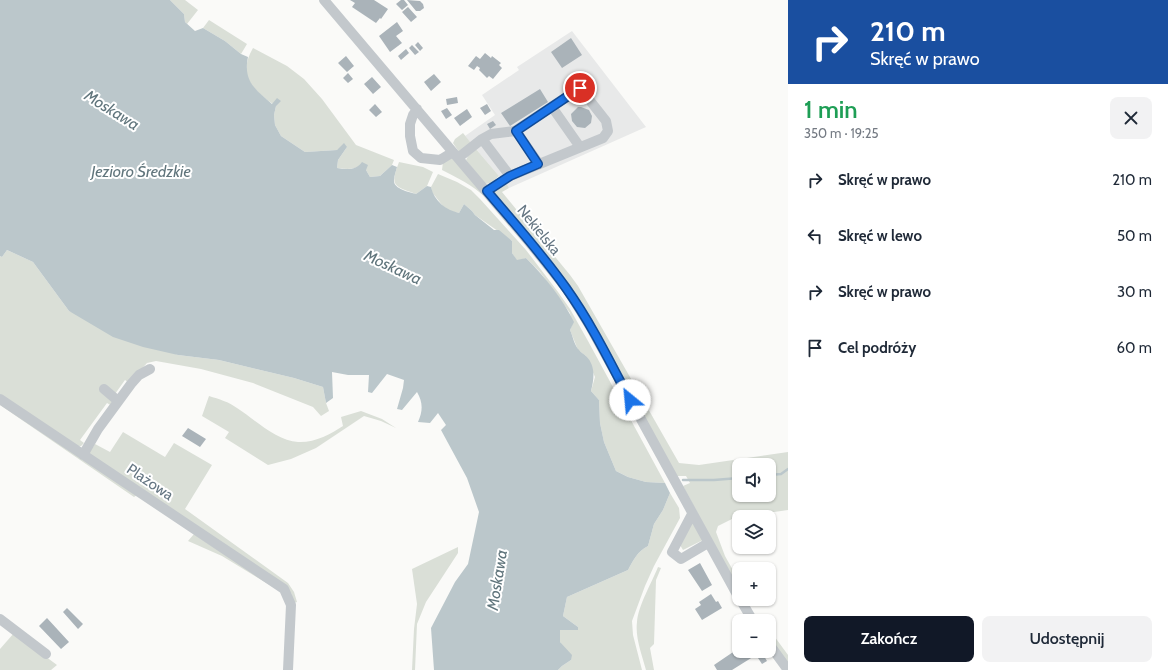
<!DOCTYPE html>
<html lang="pl">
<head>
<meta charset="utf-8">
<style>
  body { margin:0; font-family:Cabin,sans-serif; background:#f2f2f3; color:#1f2937; height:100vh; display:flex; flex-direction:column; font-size:15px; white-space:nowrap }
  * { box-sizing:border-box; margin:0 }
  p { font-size:13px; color:#747a83 }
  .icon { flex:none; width:22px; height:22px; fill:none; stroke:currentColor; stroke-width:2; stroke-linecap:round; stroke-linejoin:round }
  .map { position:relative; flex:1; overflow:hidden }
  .sheet { display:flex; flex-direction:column; background:#fff; width:380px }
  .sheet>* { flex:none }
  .banner { background:#1a4fa0; color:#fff; overflow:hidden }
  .tools { position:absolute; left:732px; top:458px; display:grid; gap:8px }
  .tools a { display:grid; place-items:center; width:44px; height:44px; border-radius:8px; background:#fff; box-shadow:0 1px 3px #0004; font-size:20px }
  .pin { position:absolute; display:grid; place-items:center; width:34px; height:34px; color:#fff; margin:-17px; border:2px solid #fff; border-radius:50%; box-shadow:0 1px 4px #0007 }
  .me { position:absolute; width:44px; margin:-22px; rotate:332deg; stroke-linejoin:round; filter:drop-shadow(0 0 3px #0008) }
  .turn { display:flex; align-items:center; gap:14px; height:84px; padding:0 16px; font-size:18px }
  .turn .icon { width:52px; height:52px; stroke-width:2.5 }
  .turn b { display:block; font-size:28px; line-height:34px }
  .round { display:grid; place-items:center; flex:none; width:42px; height:42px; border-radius:8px; background:#f2f2f3 }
  .headline { display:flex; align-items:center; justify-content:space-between; height:68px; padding:0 16px }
  h1 { font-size:24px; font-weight:600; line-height:30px; color:#1e9e55 }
  .action { display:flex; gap:8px; margin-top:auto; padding:8px 16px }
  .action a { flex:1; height:46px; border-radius:8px; background:#111827; color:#fff; font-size:16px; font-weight:600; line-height:46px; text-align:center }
  .action a+a { background:#f2f2f3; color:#1f2937 }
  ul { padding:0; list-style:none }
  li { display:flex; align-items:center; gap:12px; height:56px; padding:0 16px }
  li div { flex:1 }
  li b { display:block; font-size:15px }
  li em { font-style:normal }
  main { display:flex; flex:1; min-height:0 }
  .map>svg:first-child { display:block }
  .built { fill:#e8e9e9 }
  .green { fill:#dadfd7; fill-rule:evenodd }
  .water { fill:#bbc7cb }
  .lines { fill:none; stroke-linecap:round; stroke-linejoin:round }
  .stream { stroke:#bbc7cb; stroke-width:2.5 }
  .building { fill:#aab3b9 }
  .minor { stroke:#c3c8cc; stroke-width:10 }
  .route-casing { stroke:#114b97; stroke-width:10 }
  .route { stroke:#1a73e8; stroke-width:7 }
  .labels { text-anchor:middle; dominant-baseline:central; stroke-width:4; stroke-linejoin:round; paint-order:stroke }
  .street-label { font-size:15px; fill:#657683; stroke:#fff }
  .water-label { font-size:16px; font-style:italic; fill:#60757c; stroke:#fff }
</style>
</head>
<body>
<main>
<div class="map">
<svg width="788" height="670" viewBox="0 0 788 670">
  <rect width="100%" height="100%" fill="#fafaf8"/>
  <path class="built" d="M572,31L646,127L509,188L465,136L495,115L482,95L519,70L517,67Z"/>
  <path class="green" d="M170,0H185L198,10L187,24L185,22L184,14Z
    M209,20L247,44L241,54L225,41L203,28Z
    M253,48L287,66L304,79L322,99L356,145L394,160L392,165L380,176L370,177L366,170L360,166C352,170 345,169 337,168L338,160L347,147L337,150L305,152L281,136L275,125L274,115L276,106C271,103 266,99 261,95C245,81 242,67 253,48Z
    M463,133L471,143L459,152L453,143L455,139Z
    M476,149L499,176L491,183L485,184L466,160L468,156Z
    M453,157L485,197C472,185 458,178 442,170L443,162Z
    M399,162L423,167L433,172L427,186L416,194C393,186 390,186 399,162Z
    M438,174L457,182L471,190L480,199L526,250L558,292L570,309L588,341L665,483L646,482L628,477L616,471L604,442L600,423L599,400L591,391L595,377L586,356L578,350L570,330L572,325L570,313L540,272L526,258L517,261L512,253V241L475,215L472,211L464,204L459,213L449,211L442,205L432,192L431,187Z
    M506,183L509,188L502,192L570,275L578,286L679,463L699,465L788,452V510L739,517V518L732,519L718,526L716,532L725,556L739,581V590L683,486L690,483L686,476H677L618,370L495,196L494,192ZM739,465H769V495H739Z
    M7,250L33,262L69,311L178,355L219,360L294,378L323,387L326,403L329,411L321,416L313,407L253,383L201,369L156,361L147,363L129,383L125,380L115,394L112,406L107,403L80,440L84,443L81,446H77L0,394V256L2,257Z
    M209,396C219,399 229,402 237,408C254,419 277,441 298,442C314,443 331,434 343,426L341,417L361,411L382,419L396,428L381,421L364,416L316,448L291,459L268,465L225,438L229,432L202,416Z
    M0,403L137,495L134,497L0,405Z
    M123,432L165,457L174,443L212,465L185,509L288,583L294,592L297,602L294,603L291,593L88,454L95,444L110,452Z
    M670,493L679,508L680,518L654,566L645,586L632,621L633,635L642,670H558L562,666L571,660L560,642L559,630H577L578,627L563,616L567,597L628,570C634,559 637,552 648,546L654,524L663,510Z
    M692,521L703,540L683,550L680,545Z
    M194,534L281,592L222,556L188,541Z
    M458,547V553L426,602L417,624L415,670H412L414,629L417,604L412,569Z
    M658,567L661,568L656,580L654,644L650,648L654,670H646C642,655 635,638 637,622C638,606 652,582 658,567Z
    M769,629L788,655V664L769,636Z
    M14,633L57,665L51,670H0V649Z"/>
  <path class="water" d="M0,0H170L184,14L185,22L195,31L203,28L225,41L241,54L248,57C243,81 255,89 272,104L277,98L281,101L276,106L274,115L275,125L281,136L305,152L337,150L344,143L347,147L338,160L337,168C347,170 357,170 362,162L368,165L366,170L370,177L380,176L392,165L397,167C396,171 394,176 394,180C393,189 409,192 416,194L427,186L431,187C434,201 446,210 459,213L464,204L472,211L475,215L494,230H499L512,241V253L517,260L526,258C545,277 563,299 574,322L570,330C573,336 574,345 579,350C580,352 584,354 586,356C596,366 594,379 591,391L599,400L600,423L604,442L616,471L628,477L646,482L665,483L670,493L663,510L654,524L648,546C637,552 634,559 628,570L567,597L563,616L578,627V630H560V642L572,655L571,660L562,666L558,670H434L431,628L455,582L468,564L479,512L467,478L441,430L446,425L438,413L430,423L418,422C423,411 423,402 417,392L402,410L397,409L403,388L404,380L387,374L372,393L368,392L369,375H348L332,372L333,398L326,403L323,387L294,378L219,360L178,355L143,347L113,337L69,311L33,262L7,250L2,257L0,256Z"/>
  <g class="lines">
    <path class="stream" d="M769,475L781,474L788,469
      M683,480H714L739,478"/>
  </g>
  <path class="building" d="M350,0H374L388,9L381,19L380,18L376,23L352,7L355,3Z
    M401,0H404L408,5L402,10L396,4Z
    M407,0L420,1L423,4L424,8L420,11H416Z
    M408,7L417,17L411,22L402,12Z
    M397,22L403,31L396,36L402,43L390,52L379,36Z
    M571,38L582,55L562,68L551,52Z
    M418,42L423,48L420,51L415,45Z
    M412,45L419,52L415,55L409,48Z
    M406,49L409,53L401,60L398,56Z
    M485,53L491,58L492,56L501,63L499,65L502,68L493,79L489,76L487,78L479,70L480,68L477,66L474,70L468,66L476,56L480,59Z
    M346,56L354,66L347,72L338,63Z
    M348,73L353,79L348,83L343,78Z
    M434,74L441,82L431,91L424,82Z
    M372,77L381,87L373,94L364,84Z
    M540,89L548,102L510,126L501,113Z
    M457,97L458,103L447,105L446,99Z
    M375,104L382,112L376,117L369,110Z
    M487,104L491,111L485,115L480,108Z
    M578,107H581L589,110L592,116L591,123L585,128L577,127L572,121L571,114Z
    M447,108L452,115L446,119L441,111Z
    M467,109L472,117L460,126L454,118Z
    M493,121L496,125L490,129L487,124Z
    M188,428L206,439L200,447L182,436Z
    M700,563L712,585L702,591L688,570Z
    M711,594L716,602L718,601L722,608L702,620L695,609L701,605L699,602Z
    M67,608L83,624L78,629L63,612Z
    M47,618L69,642L61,649L39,626Z
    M739,648V651H756L758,654L761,651L767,661L762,664L756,655L732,670H717L714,665Z"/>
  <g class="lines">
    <path class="minor" d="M324,0L530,243L567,289L591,328L739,598
      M552,107L580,147
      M417,109L413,115L410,124V136L413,151L421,158L440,160L453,152
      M516,131L539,164
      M482,139L510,176
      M458,158L482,139L491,134L515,131L580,88L606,121L608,131L603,138L510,176L487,191
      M104,389L118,401
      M0,399L284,589L291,605L288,670
      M83,455L98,429L131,384L139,375L150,369
      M692,514L672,552L681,559L708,543
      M740,599L753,621
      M0,619L46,654
      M769,644L788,670"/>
  </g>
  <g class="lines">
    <g class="route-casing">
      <path id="route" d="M580,88L516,131L538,164L510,176L487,191C514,223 542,254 566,288C591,323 610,362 630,400"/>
    </g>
    <use href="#route" class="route"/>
  </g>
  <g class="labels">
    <g class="street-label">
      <text transform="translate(539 230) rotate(51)">Nekielska</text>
      <text transform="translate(150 482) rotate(34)">Plażowa</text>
    </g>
    <g class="water-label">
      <text transform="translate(112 110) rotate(32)">Moskawa</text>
      <text x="141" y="171">Jezioro Średzkie</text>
      <text transform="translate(393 267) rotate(25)">Moskawa</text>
      <text transform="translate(497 580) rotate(-81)">Moskawa</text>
    </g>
  </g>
</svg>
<div class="tools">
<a><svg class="icon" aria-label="sound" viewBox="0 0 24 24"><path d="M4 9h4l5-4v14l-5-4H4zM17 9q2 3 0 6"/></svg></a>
<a><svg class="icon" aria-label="layers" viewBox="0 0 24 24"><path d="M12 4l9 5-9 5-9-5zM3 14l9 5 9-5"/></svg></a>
<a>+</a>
<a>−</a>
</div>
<div class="pin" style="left:580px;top:88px;background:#d93025"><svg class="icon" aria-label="arrive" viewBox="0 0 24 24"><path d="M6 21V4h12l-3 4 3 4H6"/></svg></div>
<svg class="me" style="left:630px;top:400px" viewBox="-20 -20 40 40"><circle r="19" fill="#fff"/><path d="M0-13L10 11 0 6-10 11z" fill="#1a73e8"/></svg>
</div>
<section class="sheet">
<div class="banner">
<div class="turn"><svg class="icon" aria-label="right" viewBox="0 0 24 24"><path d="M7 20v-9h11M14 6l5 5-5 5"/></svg><div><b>210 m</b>Skręć w prawo</div></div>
</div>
<div class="headline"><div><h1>1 min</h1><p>350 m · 19:25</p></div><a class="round"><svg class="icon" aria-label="close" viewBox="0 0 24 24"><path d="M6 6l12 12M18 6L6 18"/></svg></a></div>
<ul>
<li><svg class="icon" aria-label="right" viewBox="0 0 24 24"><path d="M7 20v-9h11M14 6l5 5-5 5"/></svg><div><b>Skręć w prawo</b></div><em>210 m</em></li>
<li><svg class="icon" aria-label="left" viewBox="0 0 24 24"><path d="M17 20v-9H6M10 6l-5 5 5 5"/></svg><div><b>Skręć w lewo</b></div><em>50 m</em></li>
<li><svg class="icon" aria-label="right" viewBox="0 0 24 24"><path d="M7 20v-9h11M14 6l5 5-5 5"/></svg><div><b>Skręć w prawo</b></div><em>30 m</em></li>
<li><svg class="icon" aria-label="arrive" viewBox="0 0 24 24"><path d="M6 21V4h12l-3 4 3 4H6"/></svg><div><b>Cel podróży</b></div><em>60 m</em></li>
</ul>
<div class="action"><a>Zakończ</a><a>Udostępnij</a></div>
</section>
</main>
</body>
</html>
